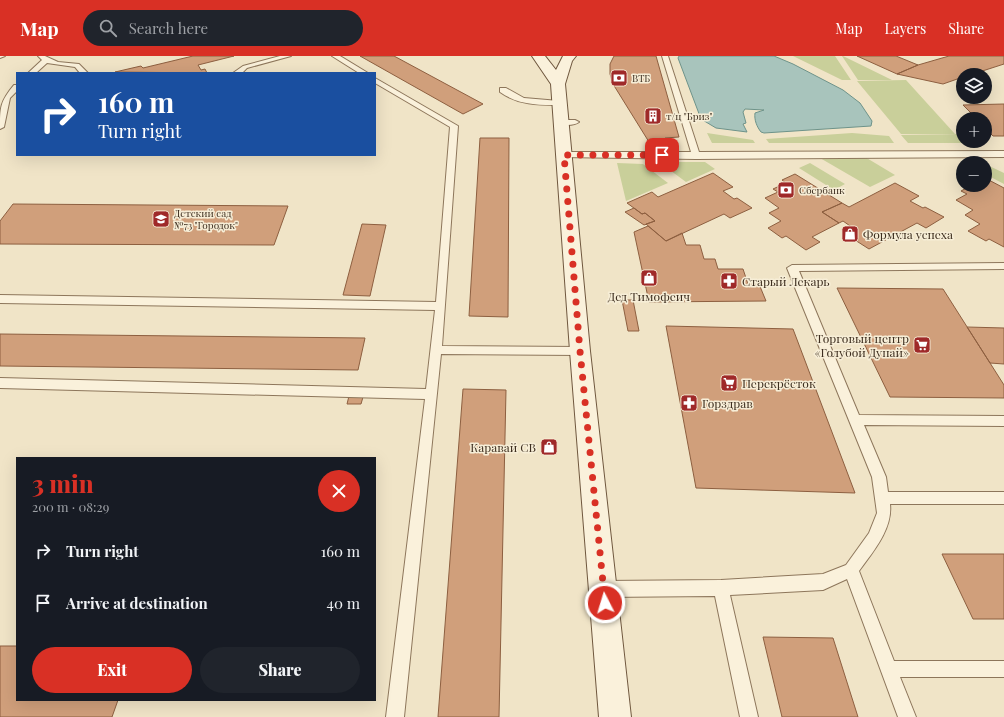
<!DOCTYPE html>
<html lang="en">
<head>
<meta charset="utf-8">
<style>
  body { margin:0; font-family:"Playfair Display",serif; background:#20242c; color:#f1f3f6; height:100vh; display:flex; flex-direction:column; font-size:15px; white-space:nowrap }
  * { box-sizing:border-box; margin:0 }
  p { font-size:13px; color:#9ea1a6 }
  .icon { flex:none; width:22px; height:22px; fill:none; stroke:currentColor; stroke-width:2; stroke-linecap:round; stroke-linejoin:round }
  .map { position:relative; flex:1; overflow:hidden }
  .panel { position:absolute; left:16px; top:401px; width:360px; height:244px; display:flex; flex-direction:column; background:#171b24; border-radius:0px; box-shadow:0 4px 16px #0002 }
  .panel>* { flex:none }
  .guide { position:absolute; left:16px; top:16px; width:360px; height:84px; border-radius:0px; box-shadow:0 4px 16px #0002; background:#1a4fa0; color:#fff; overflow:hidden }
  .fabs { position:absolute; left:956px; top:12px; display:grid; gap:8px }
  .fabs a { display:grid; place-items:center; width:36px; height:36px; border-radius:50%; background:#171b24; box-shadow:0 4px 16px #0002; font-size:20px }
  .pin { position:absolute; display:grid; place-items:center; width:34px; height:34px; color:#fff; margin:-17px; border-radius:8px; box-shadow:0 2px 6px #0006 }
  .me { position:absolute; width:44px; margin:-22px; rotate:355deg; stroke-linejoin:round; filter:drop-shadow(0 0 3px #0008) }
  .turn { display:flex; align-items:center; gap:14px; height:84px; padding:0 16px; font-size:18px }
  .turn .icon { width:52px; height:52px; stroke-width:2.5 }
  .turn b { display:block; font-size:28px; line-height:34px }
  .round { display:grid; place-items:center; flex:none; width:42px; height:42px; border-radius:21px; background:#20242c }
  .headline { display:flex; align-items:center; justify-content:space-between; height:68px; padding:0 16px }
  h1 { font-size:24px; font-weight:800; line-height:30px; color:#d93025 }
  .action { display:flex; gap:8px; margin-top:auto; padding:8px 16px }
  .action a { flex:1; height:46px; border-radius:24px; background:#d93025; color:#fff; font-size:16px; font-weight:800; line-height:46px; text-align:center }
  .action a+a { background:#20242c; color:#f1f3f6 }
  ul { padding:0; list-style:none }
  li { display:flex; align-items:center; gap:12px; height:52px; padding:0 16px }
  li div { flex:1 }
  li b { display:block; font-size:15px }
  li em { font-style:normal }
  header { display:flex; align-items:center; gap:24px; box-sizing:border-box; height:56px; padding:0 20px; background:#d93025; color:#fff }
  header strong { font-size:19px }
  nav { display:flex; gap:22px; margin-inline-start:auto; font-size:14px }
  .search { width:280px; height:36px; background:#20242c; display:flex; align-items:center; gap:10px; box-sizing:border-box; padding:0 14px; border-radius:22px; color:#9ea1a6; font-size:15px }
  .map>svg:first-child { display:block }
  .green { fill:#c9cf9a }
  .water { fill:#a8c4bc; stroke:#6e938a }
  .building { fill:#d09f7b; stroke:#8d5f40 }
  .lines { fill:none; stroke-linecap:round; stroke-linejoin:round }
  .service-casing { stroke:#8d765b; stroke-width:2 }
  .secondary-casing { stroke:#6f573e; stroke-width:2 }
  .service { fill:#faf1db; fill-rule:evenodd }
  .secondary { fill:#faf1db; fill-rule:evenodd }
  .route { stroke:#d93025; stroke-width:7; stroke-dasharray:0 12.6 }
  .labels { text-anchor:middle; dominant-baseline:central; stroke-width:3; stroke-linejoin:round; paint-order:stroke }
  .far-poi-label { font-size:10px; fill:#3d2e1f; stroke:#f7eed7; text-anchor:start }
  .poi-label { font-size:12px; fill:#3d2e1f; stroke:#f7eed7; text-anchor:start }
</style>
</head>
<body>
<header>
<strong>Map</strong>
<div class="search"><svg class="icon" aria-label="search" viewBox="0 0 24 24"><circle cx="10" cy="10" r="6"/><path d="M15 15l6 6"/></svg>Search here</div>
<nav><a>Map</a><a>Layers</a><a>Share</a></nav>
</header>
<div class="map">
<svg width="1004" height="661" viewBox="0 0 1004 661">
  <rect width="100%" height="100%" fill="#f0e4c7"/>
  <path class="green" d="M793,0H835L851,24H842Z
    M842,0H843L892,24H858Z
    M906,24L955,78H901L857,25Z
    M707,77L753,84L755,87H712Z
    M852,77L889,80L894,87H769L766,83Z
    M963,78V85H981L982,87H908L901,79Z
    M865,101L895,119L870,131L820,102Z
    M659,106H705L715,113L686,126Z
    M617,107L643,108L668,127L626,145Z
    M810,107L845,128L834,134L799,112Z
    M985,108L1004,117V128L985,118Z"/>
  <path class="water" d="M679,0H774L793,8L843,34L860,47L872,65L871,70L764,77L761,76C757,71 754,64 755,57L764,54L745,53L743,56L746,67L743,68L747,76L716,72L701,63L678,2Z"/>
  <path class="building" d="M193,0H234L198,9L201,14L205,13L207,17L115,16L141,10L143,12Z
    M360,0H394L483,48L463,58Z
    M614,0H656L679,81L665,82L666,86H649L613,28L610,18V8Z
    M857,0H896L918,9L897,18Z
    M949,0H1004V8L970,19H963V21L943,28L897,18L918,9Z
    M1004,48V80H993L985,72V63H977L963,49Z
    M480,82H509L508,261L469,260Z
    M713,117L733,131L723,135L734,143L737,142L752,152L730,162L724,158L666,185L646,168L655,165L645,157L642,158L627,147L652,136L658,141Z
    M795,118L842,147L822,156L839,167L812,181L820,186L806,194L786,180L782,182L768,172L781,165L769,157L779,152L765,142L778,136L773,133L786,127L782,124Z
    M985,122L1004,132V191L989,183L986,185L968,175L980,168L965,159L973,154L956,144L967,138L961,135L972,129H985Z
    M895,127L919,140L910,145L923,152L925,151L944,161L926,172L917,167L869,193L844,177L853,172L843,165L839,167L822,156L842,147L849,151Z
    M13,148L288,150L274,189L0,188V165Z
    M634,152L642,158L645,157L655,165L644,169L625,156Z
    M362,168L386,169L370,240L343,239Z
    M648,170L666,185L682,177L686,189H700L704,203H715L718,213H743L748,228H759L766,245L649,246L634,176Z
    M837,232L943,233L1004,329V342L890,341Z
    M622,244H633L639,275H628Z
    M666,270L793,273L855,437L696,432Z
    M967,271L1004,272V308L990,307Z
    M0,278L365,282L358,314L0,310Z
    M463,333L506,334L499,661H438Z
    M349,340L363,341L361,348H347Z
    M942,498H1004V563H973Z
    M763,581L833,582L858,661H782Z
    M0,590H17V644H118L112,661H0Z"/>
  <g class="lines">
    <g class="service-casing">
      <path id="service" d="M0,0H5L0,2Z
        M38,0H45L58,6L79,8L88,17H80L75,11L47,7L36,17H28L42,4Z
        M280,0H291L247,12L242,17H233L243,10Z
        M332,0H340L368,17H359Z
        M662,0H668L699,96L1004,95V101L696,103L560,101L559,99L563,96H691Z
        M375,22L458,70L442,290L580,291L584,292L586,295L584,298L580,299L441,298L404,661H386L425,343L0,332V322L426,333L435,254L0,247V239L436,246L450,71L375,27Z
        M14,29H17V35L10,42L4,71L0,73C0,51 0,46 14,29Z
        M500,32H506L524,42L559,45L563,47L559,49C538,49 518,49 500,36Z
        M558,64H575L579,66C574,70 564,69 558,68Z
        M1004,207V213L799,215L859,359L1004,360V370L864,369L886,421L888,436H1004V448H890C893,473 872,497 859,515L894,605H1004V621H900L916,661H898L847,523L823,534L730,539L758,661H740L715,540L603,541L598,538L595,533L598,528L603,525L721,524L823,518L846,509L869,477L877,457L872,421L787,212L792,209Z"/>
    </g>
    <g class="secondary-casing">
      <path id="secondary" d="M532,0H545L556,14L563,0H576L572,5L565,28L590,295L631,661H599L570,295L551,28Z"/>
    </g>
    <use href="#service" class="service"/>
    <use href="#secondary" class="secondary"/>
  </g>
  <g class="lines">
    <path class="route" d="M605,547L580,295L564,99H662"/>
  </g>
  <defs>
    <g id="bank-square" transform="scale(0.9)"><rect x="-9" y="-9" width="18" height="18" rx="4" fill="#9f2929" stroke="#f7eed7"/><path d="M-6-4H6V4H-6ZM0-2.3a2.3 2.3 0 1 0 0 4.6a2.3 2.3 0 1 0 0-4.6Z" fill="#fff"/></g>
    <g id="building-square" transform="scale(0.9)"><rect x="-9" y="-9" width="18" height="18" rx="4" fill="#9f2929" stroke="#f7eed7"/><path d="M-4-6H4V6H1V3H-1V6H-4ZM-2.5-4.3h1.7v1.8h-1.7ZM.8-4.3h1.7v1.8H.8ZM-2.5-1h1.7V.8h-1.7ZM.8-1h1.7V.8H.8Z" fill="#fff"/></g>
    <g id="school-square" transform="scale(0.9)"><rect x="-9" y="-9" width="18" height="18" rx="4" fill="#9f2929" stroke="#f7eed7"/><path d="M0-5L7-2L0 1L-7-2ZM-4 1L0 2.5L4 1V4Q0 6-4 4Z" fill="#fff"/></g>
    <g id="shop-square" transform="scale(0.9)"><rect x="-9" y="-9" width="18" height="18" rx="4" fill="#9f2929" stroke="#f7eed7"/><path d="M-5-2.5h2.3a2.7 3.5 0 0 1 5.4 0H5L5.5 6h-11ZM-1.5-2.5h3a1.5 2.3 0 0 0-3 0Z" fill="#fff"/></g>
    <g id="pharmacy-square" transform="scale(0.9)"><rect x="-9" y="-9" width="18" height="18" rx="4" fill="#9f2929" stroke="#f7eed7"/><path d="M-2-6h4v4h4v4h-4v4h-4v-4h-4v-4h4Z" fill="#fff"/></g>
    <g id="supermarket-square" transform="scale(0.9)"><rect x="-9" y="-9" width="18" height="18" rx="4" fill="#9f2929" stroke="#f7eed7"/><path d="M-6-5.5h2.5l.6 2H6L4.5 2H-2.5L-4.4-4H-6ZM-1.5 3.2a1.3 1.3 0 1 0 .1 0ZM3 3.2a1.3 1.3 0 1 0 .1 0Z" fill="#fff"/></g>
  </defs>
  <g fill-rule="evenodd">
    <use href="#bank-square" x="619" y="22"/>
    <use href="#building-square" x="653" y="60"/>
    <use href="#bank-square" x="786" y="134"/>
    <use href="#school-square" x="161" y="163"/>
    <use href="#shop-square" x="850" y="178"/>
    <use href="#shop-square" x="649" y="222"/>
    <use href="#pharmacy-square" x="729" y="225"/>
    <use href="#supermarket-square" x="922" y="289"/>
    <use href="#supermarket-square" x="729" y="327"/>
    <use href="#pharmacy-square" x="689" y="347"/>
    <use href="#shop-square" x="549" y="391"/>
  </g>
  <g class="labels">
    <g class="far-poi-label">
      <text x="632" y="22">ВТБ</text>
      <text x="666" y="60">т/ц "Бриз"</text>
      <text x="799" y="134">Сбербанк</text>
      <text x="174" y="157">Детский сад<tspan x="174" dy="12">№73 "Городок"</tspan></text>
    </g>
    <g class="poi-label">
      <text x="863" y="178">Формула успеха</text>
      <text x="742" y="225">Старый Лекарь</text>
      <text x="649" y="240" text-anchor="middle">Дед Тимофеич</text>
      <text x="909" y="282" text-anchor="end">Торговый центр<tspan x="909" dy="14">«Голубой Дунай»</tspan></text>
      <text x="742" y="327">Перекрёсток</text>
      <text x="702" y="347">Горздрав</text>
      <text x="536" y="391" text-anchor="end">Каравай СВ</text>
    </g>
  </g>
</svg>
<div class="fabs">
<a><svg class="icon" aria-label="layers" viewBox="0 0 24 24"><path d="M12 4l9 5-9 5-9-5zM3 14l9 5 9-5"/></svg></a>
<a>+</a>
<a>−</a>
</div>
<div class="pin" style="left:662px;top:99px;background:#d93025"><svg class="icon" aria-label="arrive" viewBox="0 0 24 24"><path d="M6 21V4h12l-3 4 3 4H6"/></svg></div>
<svg class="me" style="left:605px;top:547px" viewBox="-20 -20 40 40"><circle r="17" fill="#d93025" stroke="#fff" stroke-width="3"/><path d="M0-11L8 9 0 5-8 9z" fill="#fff"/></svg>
<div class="guide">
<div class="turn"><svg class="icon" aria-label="right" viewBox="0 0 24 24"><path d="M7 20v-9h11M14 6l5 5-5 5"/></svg><div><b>160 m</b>Turn right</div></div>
</div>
<section class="panel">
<div class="headline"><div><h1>3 min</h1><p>200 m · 08:29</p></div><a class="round" style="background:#d93025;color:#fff"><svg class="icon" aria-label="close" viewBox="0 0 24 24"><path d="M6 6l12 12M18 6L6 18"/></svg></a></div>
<ul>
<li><svg class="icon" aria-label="right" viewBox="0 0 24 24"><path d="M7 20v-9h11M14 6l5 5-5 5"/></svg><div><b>Turn right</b></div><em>160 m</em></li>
<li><svg class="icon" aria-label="arrive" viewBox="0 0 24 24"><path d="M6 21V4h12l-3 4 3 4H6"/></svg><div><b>Arrive at destination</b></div><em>40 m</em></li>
</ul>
<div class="action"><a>Exit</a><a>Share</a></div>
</section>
</div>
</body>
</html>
